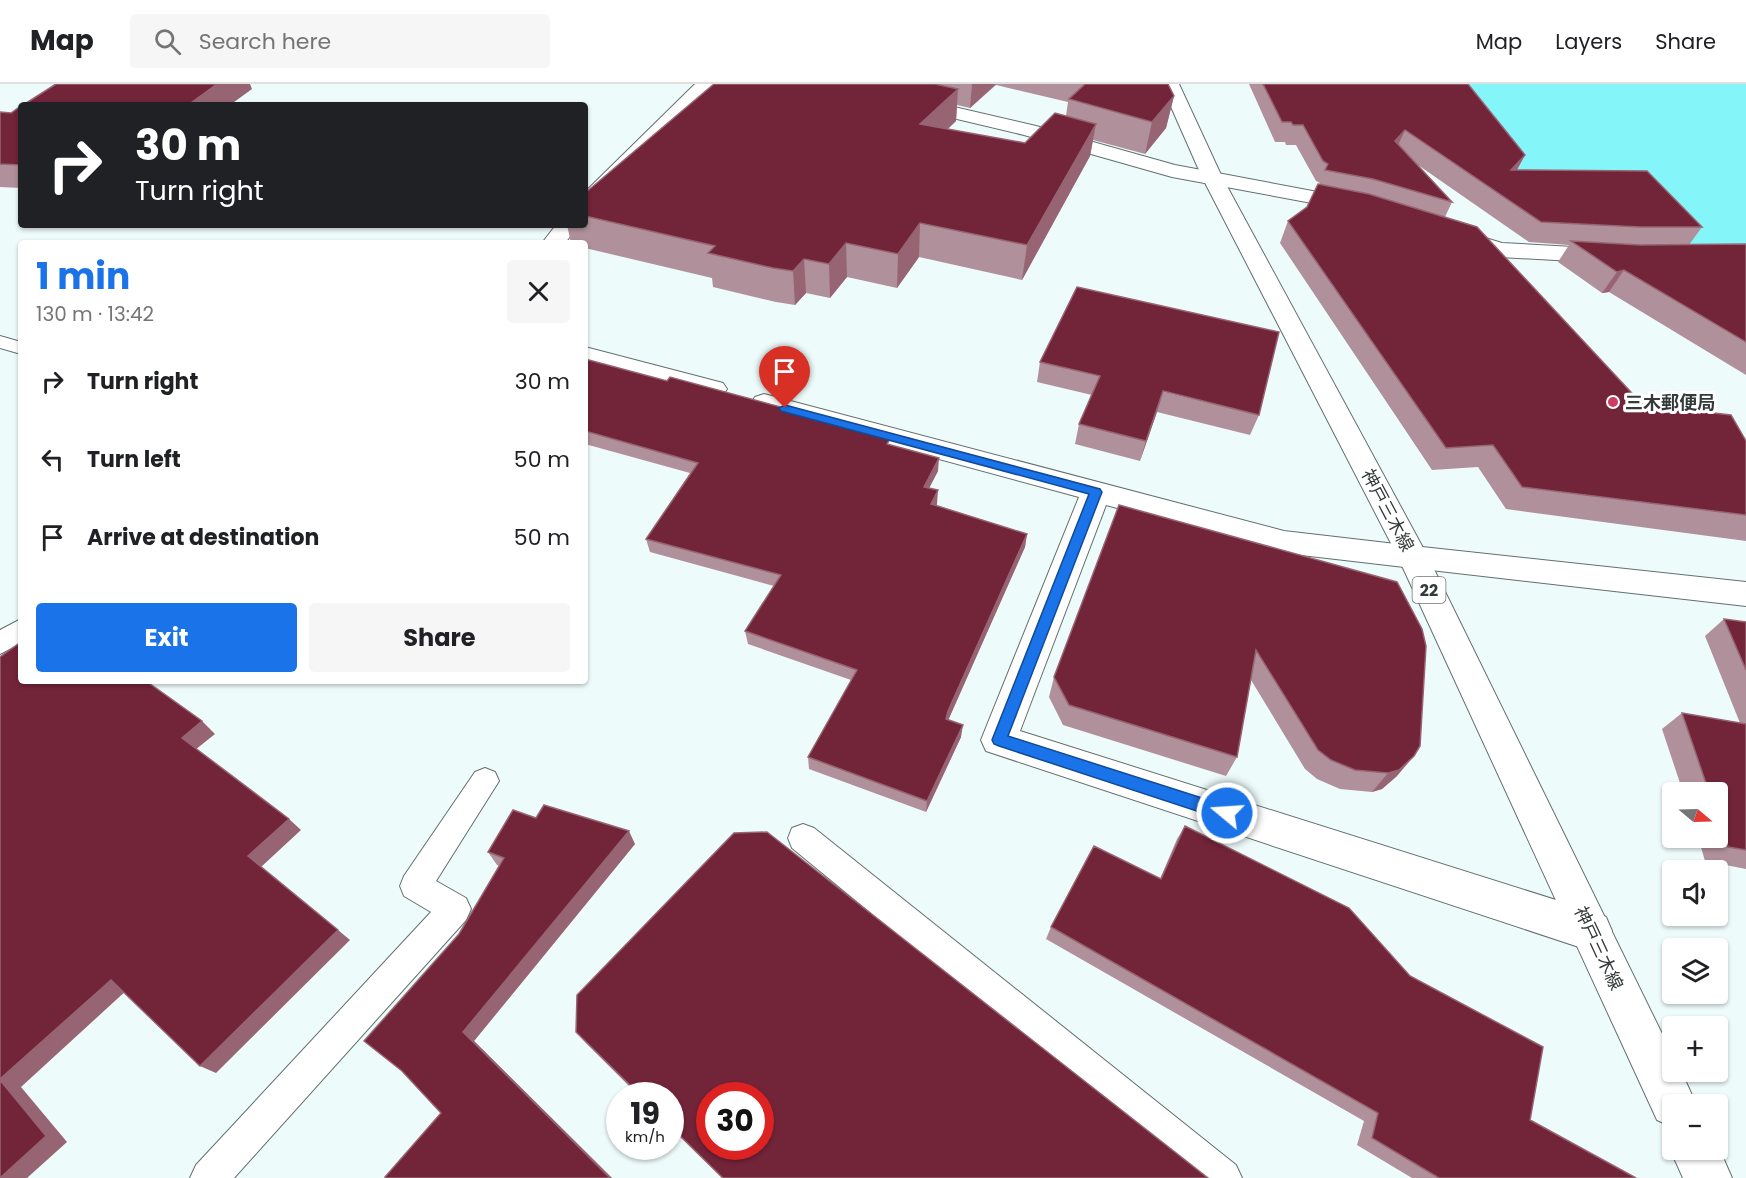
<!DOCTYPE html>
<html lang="en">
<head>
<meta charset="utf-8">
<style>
  body { margin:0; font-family:Poppins,"Noto Sans JP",sans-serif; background:#f6f6f6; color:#202124; height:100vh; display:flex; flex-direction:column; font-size:22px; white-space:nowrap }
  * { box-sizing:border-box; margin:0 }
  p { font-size:20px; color:#757577 }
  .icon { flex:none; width:33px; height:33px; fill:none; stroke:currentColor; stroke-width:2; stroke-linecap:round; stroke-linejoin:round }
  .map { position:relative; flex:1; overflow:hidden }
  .drawer { position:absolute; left:18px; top:156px; width:570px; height:444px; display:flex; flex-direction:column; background:#fff; border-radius:6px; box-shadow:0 2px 4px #0004 }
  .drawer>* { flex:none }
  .guide { position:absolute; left:18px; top:18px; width:570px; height:126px; border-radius:6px; box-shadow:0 2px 4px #0004; background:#202124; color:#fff; overflow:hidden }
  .needle { width:39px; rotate:109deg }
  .tools { position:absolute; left:1662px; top:698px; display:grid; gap:12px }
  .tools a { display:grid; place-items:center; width:66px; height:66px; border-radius:6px; background:#fff; box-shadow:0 2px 4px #0004; font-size:30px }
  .speed { position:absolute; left:606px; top:998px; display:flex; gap:12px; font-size:30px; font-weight:700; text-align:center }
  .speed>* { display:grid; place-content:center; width:78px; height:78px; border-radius:50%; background:#fff; box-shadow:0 2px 4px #0004; line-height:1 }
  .speed small { font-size:15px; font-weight:400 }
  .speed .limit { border:9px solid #d22; background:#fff; color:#111 }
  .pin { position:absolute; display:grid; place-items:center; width:51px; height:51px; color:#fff; margin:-62px -26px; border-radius:50% 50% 50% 0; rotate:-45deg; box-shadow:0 0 6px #0007 }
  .pin .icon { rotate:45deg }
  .me { position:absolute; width:66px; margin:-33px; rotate:288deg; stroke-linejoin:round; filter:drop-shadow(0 0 4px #0008) }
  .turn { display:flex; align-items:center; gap:21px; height:126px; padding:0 18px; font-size:27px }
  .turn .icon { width:78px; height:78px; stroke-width:2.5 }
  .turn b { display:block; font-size:42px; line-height:51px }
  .round { display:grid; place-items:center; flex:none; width:63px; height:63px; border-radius:6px; background:#f6f6f6 }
  .head { display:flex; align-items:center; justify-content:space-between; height:102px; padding:0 18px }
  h1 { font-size:36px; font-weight:700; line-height:45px; color:#1a73e8 }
  .primary-button { display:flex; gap:12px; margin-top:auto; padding:12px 18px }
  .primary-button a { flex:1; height:69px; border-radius:6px; background:#1a73e8; color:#fff; font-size:24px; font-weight:700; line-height:69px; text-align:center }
  .primary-button a+a { background:#f6f6f6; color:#202124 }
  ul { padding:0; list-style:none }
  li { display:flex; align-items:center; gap:18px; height:78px; padding:0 18px }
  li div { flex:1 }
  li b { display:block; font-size:22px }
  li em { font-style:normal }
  header { display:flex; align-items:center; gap:36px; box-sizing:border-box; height:84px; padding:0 30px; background:#fff; border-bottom:2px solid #e0e0e0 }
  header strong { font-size:28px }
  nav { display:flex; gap:33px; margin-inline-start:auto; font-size:21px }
  .search { width:420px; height:54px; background:#f6f6f6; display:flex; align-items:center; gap:15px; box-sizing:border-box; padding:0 21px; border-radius:6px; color:#757577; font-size:22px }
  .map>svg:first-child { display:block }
  .green { fill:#84f6f9 }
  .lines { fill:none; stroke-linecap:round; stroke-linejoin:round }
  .lane-casing { stroke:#636f6f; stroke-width:2 }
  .street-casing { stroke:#636f6f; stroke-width:2 }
  .secondary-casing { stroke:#636f6f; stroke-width:2 }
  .primary-casing { stroke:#636f6f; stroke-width:2 }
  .lane { fill:#fff; fill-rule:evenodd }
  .street { fill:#fff; fill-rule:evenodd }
  .secondary { fill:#fff; fill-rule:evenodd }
  .primary { fill:#fff; fill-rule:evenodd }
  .wall { fill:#b0909a; fill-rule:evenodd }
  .shaded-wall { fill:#976473 }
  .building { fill:#722439; stroke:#976473; stroke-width:1.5; fill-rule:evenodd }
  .route { fill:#1a73e8; stroke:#114b97; stroke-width:1.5 }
  .poi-dot { fill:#ca3c65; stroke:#fff; stroke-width:2 }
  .labels { text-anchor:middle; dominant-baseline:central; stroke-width:6; stroke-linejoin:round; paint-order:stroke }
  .shield { fill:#fff; stroke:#717474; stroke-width:1.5 }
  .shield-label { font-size:16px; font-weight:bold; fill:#343939 }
  .poi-label { font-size:18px; font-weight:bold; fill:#343939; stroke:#fff; text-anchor:start }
  .street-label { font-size:18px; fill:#343939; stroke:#fff }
</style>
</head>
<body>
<header>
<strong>Map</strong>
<div class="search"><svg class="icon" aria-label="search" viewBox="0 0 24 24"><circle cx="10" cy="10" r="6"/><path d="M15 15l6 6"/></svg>Search here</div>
<nav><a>Map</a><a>Layers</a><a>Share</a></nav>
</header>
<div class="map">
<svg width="1746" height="1094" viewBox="0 0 1746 1094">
  <rect width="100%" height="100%" fill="#eefbfb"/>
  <path class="green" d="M1342,0H1746V164L1708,165L1478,98Z"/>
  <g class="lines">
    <g class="lane-casing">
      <path id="lane" d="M0,252L21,258V270L0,264Z
        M21,535V559L0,570V546Z
        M485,684L495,688L499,697L436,797L466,814L471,825L466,836L234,1094H190L196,1081L431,828L404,812L400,802L404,792L475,688Z
        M803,740L814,744L1236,1081L1242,1094H1194L792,764L788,754L792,744Z"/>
    </g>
    <g class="street-casing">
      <path id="street" d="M695,0H714L593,125L585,126V108Z
        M823,0H855L1036,42L1175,81L1355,115L1363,116L1366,121L1363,126L1355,127L1172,93L1024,51L826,4Z
        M556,141H579L565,159H542Z
        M1456,145L1502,159L1610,165L1618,167L1621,172L1618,177L1610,179L1500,173L1448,157L1445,152L1448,147Z
        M585,263L723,299L727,305L723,311L714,313L585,279Z
        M764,310L1284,447L1413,462L1424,465L1428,473L1424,481L1413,484L1284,469L1106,421L1020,647L1591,827L1606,833L1612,847L1606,861L1591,867L986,667L981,656L1079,413L755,325L751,319L755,313Z"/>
    </g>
    <g class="secondary-casing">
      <path id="secondary" d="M1413,462L1746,498V522L1413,484L1402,481L1398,473L1402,465Z"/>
    </g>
    <g class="primary-casing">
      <path id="primary" d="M1161,0H1179L1222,93L1428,473L1672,970V987H1681L1696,1020H1672V1043L1657,1036L1398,473L1202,93Z
        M1672,1060V1065H1718V1062L1732,1094H1683L1670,1065Z"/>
    </g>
    <use href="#lane" class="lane"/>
    <use href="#street" class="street"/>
    <use href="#secondary" class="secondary"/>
    <use href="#primary" class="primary"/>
  </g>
  <path class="wall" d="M714,0H1168L1174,12L1166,44L1145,70L1093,56L1090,72L1022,196L919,173L897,204L847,193L830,214L806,209L795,221L776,218L713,203L712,194L585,164V159H571L567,141H585V109ZM996,1L1068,18L1066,32L1025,59L948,45L956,37L957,21L970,24Z
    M1249,0H1468L1525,71L1517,86L1702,143L1689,161L1746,160V291L1609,208L1602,209L1558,178L1569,161L1529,158L1418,81L1452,118L1445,133L1643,321L1746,357V457L1506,425L1478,383L1432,386L1280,159L1288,137L1307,123L1320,99L1316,97L1296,61H1286L1285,58H1275Z
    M21,22V104L0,103V28L11,29Z
    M585,275L891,361L938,387L929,404L937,420L936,421L1027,450L1025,463L948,636L961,653L926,728L809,685L808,673L851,596L748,560L745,547L774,502L650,468L646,455L690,389L585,360Z
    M1040,278L1259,331L1250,351L1157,328L1140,377L1075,360L1079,340L1092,311L1037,298Z
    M1119,421L1397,692L1382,705L1372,708L1340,705L1317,695L1305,685L1251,596L1237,673L1226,692L1063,641L1049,613L1054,593Z
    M1724,535L1746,538V785L1705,777L1698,753H1718V708H1683L1662,645L1682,629L1740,639L1705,552Z
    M536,734L635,760L474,957L612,1094H385L441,1029L459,850L499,782L497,781L488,768Z
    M1185,742L1530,1036L1636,1094H1412L1357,1061L1364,1037L1046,855L1051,843L1160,795L1177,755Z
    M576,948L1208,1094H722L670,1043V1011H638L585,958Z"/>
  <path class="shaded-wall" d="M217,0H250L252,5L230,21H188Z
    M972,0H996L970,24Z
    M958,5L956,37L918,72L920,40Z
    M1174,12L1166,44L1145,70L1152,38Z
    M1096,40L1090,72L1022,196L1027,161Z
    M1405,46L1396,66L1395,57Z
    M1525,71L1514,91L1511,86Z
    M920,139L919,173L897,204L898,170Z
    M846,159L847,193L830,214L829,180Z
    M804,175L806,209L795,221L793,187Z
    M1624,186L1609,208L1602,209L1617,188Z
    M1163,307L1157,328L1140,377L1146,357Z
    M939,374L938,387L923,416L924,403Z
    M938,406L937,420L930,433L931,420Z
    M1027,450L1025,463L947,639L946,635L948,627Z
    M202,637L215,650L195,666L182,654Z
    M963,641L961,653L926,728L927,717Z
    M1414,672L1397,692L1382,705L1372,708L1388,689Z
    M289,735L301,746L261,783L248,772Z
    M629,747L635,760L474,957L612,1094H610L463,948Z
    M338,846L350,856L216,989L200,982Z
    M111,896L128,905L21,1003L67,1058L27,1094H0V995Z"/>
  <path class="building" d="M56,0H217L188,21H23Z
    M714,0H935L958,5L920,40L1025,59L1055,29L1096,40L1027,161L920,139L898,170L846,159L829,180L804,175L793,187L773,184L708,169L715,162L585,132V109Z
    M1085,0H1168L1174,12L1152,38L1069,15Z
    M1263,0H1468L1525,71L1511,86L1647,87L1702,143H1640L1541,138L1405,46L1395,57L1452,118L1373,95L1325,86L1328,80L1323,77L1303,41H1293L1291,38H1282Z
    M21,22V81L0,80V28L11,29Z
    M1318,100L1369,110L1477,143L1643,321L1731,331L1746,357V431L1522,403L1493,361L1446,364L1288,137L1307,123Z
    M1571,157L1640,161L1746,160V258L1624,186L1617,188Z
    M1077,203L1279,248L1259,331L1163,307L1146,357L1079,340L1100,292L1040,278Z
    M585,275L667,297L670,293L891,353L887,360L939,374L924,403L938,406L931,420L1027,450L948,627L946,635L963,641L927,717L808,673L857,586L745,547L781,491L646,455L698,379L585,347Z
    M1119,421L1397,498L1422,545L1426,562L1420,662L1414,672L1399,686L1388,689L1355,686L1331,676L1318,666L1256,566L1237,673L1069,621L1054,593Z
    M1724,535L1746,538V586Z
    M21,558V597H146L202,637L182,654L289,735L248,772L338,846L200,982L111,896L0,995V573Z
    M1682,629L1746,640V766L1728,763L1718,731V708H1709Z
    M544,721L629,747L463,948L610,1094H385V1093L441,1029L402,987L364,957L459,850L504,774L488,768L513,726L536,734Z
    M1185,742L1349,824L1410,892L1543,963L1530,1036L1636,1094H1439L1372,1054L1378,1029L1051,843L1094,762L1161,795Z
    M767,748L1208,1094H723L670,1042V1011H640L576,948L577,911L734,749ZM710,1011H760V1062H710Z
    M0,996L46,1052L0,1094Z"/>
  <path class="route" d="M785,321L1100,405L1102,408L1008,652L1227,722L1232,724L1235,729L1232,734L1227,737L999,662L994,660L992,656L1089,410L781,327L779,324Z"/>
  <circle class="poi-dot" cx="1613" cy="318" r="6"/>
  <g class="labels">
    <rect class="shield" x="1412.5" y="493" width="33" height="26" rx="4.5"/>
    <g class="shield-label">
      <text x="1429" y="506">22</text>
    </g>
    <g class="poi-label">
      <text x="1625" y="318">三木郵便局</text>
    </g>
    <g class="street-label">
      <text transform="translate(1388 426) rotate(62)">神戸三木線</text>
      <text transform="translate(1599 864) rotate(65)">神戸三木線</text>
    </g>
  </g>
</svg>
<div class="tools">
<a><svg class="needle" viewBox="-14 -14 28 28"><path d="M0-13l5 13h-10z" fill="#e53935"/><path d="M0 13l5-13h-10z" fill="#757577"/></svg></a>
<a><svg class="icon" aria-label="sound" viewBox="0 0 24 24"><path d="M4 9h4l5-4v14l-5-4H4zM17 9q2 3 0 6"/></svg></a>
<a><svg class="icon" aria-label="layers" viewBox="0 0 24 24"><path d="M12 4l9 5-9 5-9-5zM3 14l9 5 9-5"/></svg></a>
<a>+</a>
<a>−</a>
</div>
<div class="speed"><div>19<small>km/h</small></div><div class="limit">30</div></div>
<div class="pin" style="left:785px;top:324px;background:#d93025"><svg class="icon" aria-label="arrive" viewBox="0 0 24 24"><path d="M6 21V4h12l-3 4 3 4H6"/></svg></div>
<svg class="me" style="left:1227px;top:729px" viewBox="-20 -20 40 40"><circle r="17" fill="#1a73e8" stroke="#fff" stroke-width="3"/><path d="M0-11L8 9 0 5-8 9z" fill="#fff"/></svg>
<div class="guide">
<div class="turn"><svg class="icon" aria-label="right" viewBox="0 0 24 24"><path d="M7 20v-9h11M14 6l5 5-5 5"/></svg><div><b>30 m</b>Turn right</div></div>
</div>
<section class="drawer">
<div class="head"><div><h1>1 min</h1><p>130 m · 13:42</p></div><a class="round"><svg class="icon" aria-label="close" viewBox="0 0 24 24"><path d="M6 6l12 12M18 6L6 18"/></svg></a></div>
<ul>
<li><svg class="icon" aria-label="right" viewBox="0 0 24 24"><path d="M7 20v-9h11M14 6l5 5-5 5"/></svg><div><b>Turn right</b></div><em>30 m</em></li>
<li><svg class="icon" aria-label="left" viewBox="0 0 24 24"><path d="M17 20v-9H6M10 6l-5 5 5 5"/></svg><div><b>Turn left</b></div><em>50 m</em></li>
<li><svg class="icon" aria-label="arrive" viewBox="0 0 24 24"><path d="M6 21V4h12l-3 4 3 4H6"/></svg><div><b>Arrive at destination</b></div><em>50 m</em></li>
</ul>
<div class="primary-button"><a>Exit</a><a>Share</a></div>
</section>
</div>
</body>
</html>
